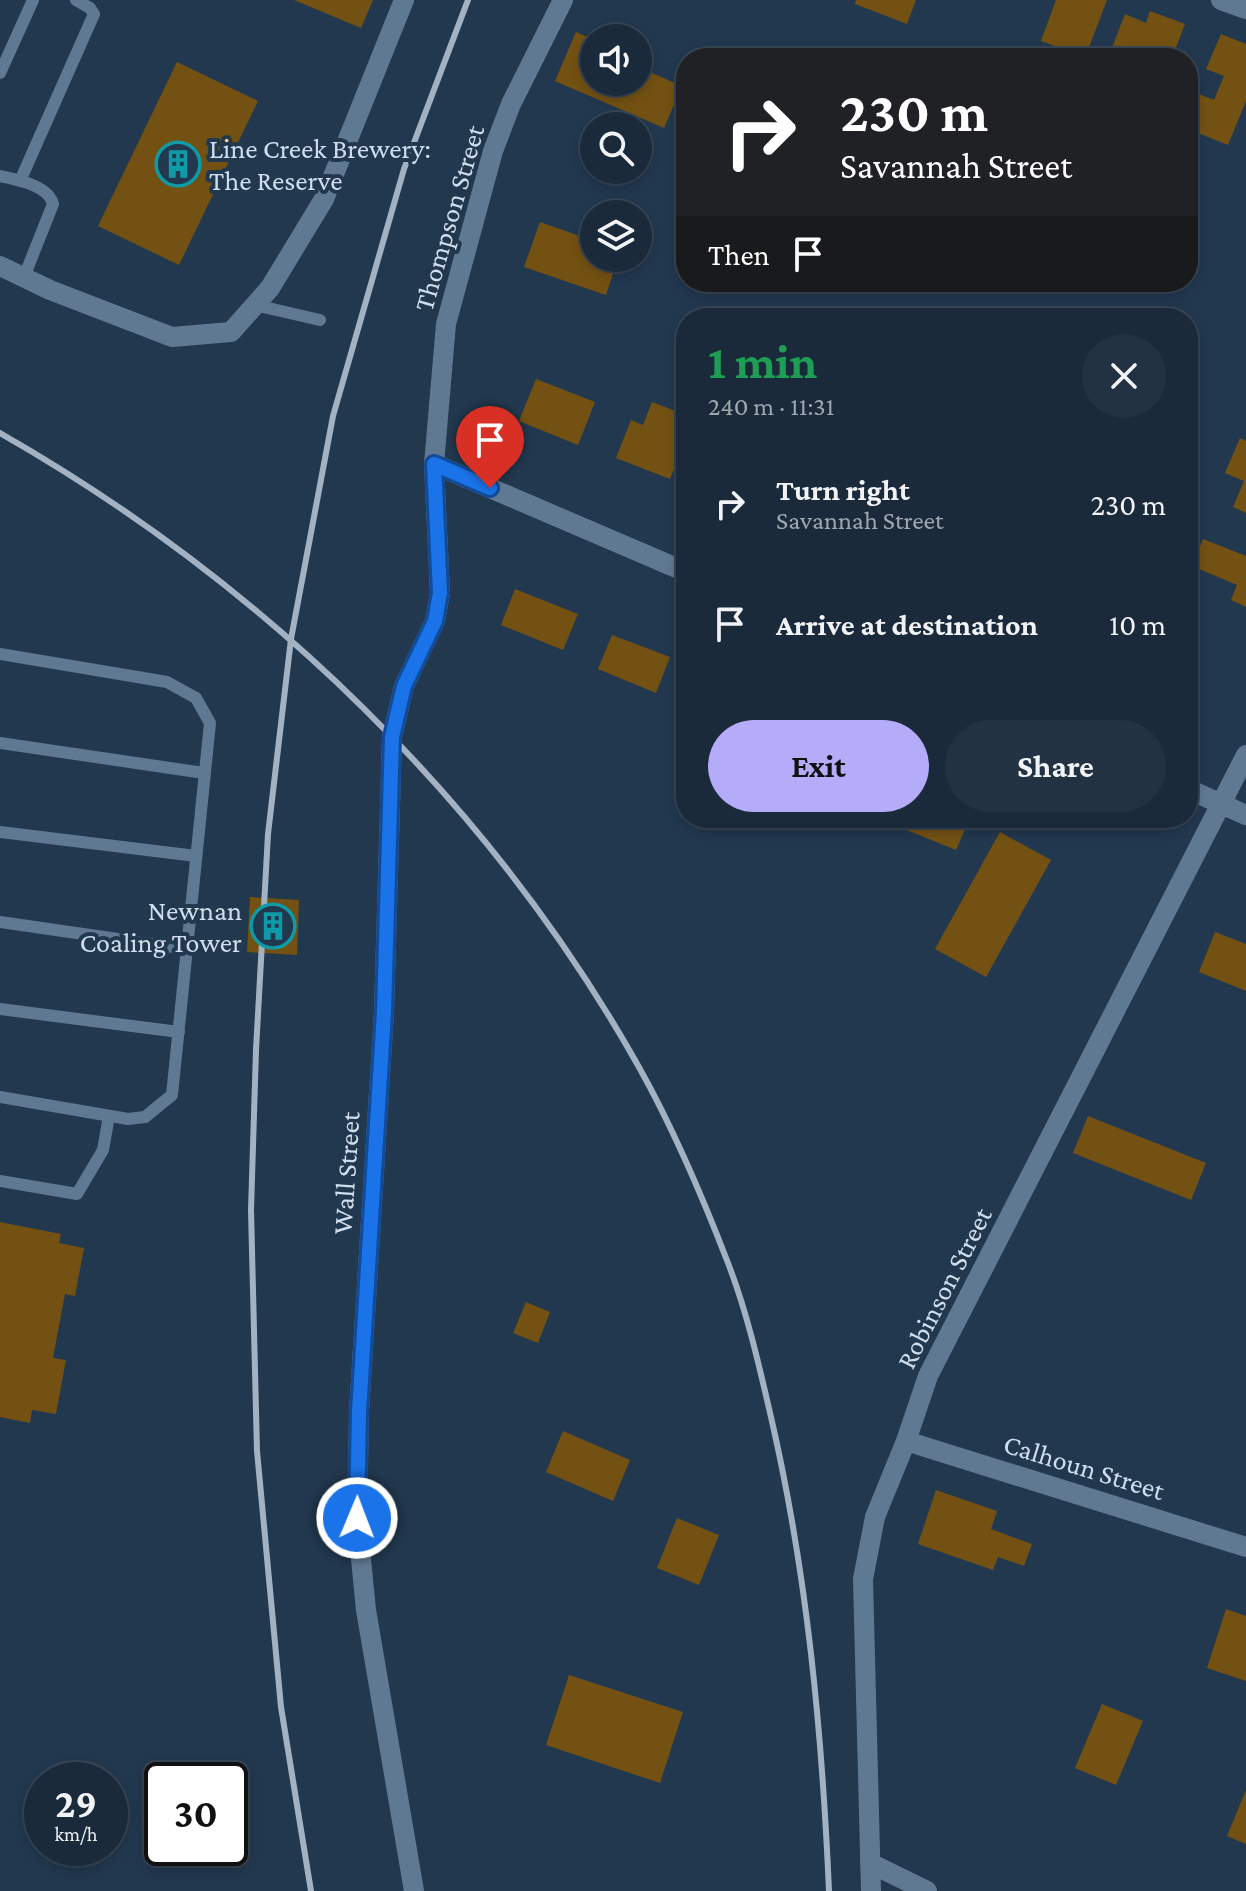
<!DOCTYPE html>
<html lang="en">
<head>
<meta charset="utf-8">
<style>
  body { margin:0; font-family:"Crimson Pro",serif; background:#233242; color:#f1f3f6; height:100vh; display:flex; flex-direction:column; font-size:30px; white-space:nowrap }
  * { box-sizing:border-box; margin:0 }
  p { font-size:26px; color:#9fa7af }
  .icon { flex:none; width:44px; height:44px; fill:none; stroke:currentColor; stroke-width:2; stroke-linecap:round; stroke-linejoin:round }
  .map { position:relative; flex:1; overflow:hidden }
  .details { position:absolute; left:676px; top:308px; width:522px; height:520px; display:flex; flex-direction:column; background:#1a2a3b; border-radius:32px; box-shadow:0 4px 12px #0003,0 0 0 2px #384655 }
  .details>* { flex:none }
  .hud { position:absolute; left:676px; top:48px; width:522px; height:244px; border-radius:32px; box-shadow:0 4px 12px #0003,0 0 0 2px #384655; background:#202124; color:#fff; overflow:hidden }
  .buttons { position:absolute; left:580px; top:24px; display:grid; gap:16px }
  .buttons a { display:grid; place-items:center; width:72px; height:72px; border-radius:50%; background:#1a2a3b; box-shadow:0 4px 12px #0003,0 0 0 2px #384655; font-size:40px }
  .speed { position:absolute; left:24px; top:1762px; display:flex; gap:16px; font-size:40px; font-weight:700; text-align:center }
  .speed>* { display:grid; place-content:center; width:104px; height:104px; border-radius:50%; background:#1a2a3b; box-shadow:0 4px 12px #0003,0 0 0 2px #384655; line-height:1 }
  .speed small { font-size:20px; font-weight:400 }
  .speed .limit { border:4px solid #111; border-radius:12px; background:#fff; color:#111 }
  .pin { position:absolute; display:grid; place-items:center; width:68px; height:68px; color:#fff; margin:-82px -34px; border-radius:50% 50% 50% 0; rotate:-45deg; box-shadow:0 0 8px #0007 }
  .pin .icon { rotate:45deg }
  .me { position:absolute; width:88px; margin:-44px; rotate:1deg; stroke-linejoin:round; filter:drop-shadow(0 0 6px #0008) }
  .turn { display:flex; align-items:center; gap:28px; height:168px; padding:0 32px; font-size:36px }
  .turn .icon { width:104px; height:104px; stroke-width:2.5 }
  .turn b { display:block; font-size:56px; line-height:68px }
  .then { display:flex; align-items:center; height:76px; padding:0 32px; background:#0003; gap:16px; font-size:30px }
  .round { display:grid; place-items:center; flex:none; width:84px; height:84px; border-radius:42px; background:#233242 }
  .summary { display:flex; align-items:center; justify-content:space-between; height:136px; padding:0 32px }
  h1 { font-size:48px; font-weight:700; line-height:60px; color:#1e9e55 }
  .cta { display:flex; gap:16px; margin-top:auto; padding:16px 32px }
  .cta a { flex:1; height:92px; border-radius:48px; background:#b4acf9; color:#111; font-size:32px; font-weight:700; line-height:92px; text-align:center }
  .cta a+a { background:#233242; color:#f1f3f6 }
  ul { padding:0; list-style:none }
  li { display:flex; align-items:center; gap:24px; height:120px; padding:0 32px }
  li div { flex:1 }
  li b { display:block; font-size:30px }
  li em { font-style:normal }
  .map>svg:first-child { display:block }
  .building { fill:#735113 }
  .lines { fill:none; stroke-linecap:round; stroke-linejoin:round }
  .lane { stroke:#607993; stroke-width:12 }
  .street { stroke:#607993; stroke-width:20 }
  .rail { stroke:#a3b2c3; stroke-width:6 }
  .route-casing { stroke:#114b97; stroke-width:20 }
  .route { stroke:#1a73e8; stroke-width:14 }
  .labels { text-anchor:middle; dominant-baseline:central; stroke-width:8; stroke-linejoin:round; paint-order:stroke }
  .poi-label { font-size:28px; fill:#d0ddec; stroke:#22384f; text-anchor:start }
  .street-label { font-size:28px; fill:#d0ddec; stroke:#22384f }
</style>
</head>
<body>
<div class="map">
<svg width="1246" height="1891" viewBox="0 0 1246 1891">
  <rect width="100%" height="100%" fill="#22384f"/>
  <path class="building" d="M294,0H373L361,28Z
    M856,0H916L907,24L855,4Z
    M1056,0H1107L1085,58H1056L1060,48L1041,41Z
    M1150,11L1185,24L1172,58H1108L1125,14L1146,23Z
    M576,32L594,40V82H638V67L682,86L664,128L555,81Z
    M1221,34L1246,44V101L1228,145L1188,129V113L1196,93L1214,100L1224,76L1206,69Z
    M177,62L258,101L179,265L98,226Z
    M540,222L594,241V258H618L606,295L524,267Z
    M536,379L595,402L578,445L519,421Z
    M652,402L686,415V440L670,479L616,458L631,420L643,425Z
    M1240,438L1246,441V513L1233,507L1244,481L1225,473Z
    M1203,539L1246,556V607L1231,600L1237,585L1192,566Z
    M515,589L578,614L563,650L501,625Z
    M612,635L670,657L656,693L598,669Z
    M895,818H970L956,850L892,824Z
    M1000,832L1051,860L986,977L935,949Z
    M250,897L299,900L297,955L247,952Z
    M1215,932L1246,944V991L1199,972Z
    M1088,1116L1206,1163L1191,1200L1073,1153Z
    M0,1222L61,1234L59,1243L84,1248L75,1296L65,1294L53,1358L66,1360L56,1414L32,1410L30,1423L0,1417Z
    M526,1302L550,1312L538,1343L513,1333Z
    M563,1431L630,1460L613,1501L546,1472Z
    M936,1490L997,1511L991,1529L1032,1544L1024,1566L998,1557L993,1570L918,1544Z
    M677,1518L719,1535L699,1585L657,1568Z
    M1226,1609L1246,1616V1681L1207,1668Z
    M569,1675L683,1712L660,1783L546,1745Z
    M1102,1704L1143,1721L1116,1785L1075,1768Z
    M1246,1790V1844L1227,1836Z"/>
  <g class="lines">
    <path class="lane" d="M0,73L33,0
      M0,176C17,180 48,185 53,204L24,277
      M20,181L94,14L90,8L76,0
      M255,305L320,320
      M0,654L167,682L196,698L210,723L172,1095L145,1117L128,1119L0,1097
      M0,743L204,773
      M0,832L196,856
      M0,922L187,949
      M0,1009L179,1032
      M0,1181L77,1194L103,1150L109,1116"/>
    <path class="street" d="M1221,0L1246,9
      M0,266L50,290L172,337L231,332L270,288L324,199L404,0
      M434,464L686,572
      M1188,789L1246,815
      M906,1441L1246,1547
      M870,1863L927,1891
      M414,1891L366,1610L357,1518L359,1412L384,1012L392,737L404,686L435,621L440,593L434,464L446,324L493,151L511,104L563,0
      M871,1891L863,1579L875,1517L906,1441L928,1376L1246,755"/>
    <path class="rail" d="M0,433C263,583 492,804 640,1069C674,1130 703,1198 728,1263C747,1312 759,1365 771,1417C807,1573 822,1731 829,1891
      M311,1891L281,1707L257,1451L251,1210L256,1050L268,834L291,639L333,416L404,169L468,0"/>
  </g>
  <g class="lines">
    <g class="route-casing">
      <path id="route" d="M357,1518L359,1412L384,1012L392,737L404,686L435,621L440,593L434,464L490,488"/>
    </g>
    <use href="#route" class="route"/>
  </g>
  <defs>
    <g id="building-ring" transform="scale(2.3)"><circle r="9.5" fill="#22384f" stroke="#0f9aa8" stroke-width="1.5"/><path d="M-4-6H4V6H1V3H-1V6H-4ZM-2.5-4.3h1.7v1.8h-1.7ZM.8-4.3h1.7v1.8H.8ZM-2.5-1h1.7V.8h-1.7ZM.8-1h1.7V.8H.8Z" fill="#0f9aa8"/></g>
  </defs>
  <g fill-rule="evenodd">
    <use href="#building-ring" x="178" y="164"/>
    <use href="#building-ring" x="273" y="926"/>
  </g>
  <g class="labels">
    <g class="poi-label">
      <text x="209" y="148">Line Creek Brewery:<tspan x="209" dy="32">The Reserve</tspan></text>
      <text x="242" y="910" text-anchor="end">Newnan<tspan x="242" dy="32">Coaling Tower</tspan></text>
    </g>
    <g class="street-label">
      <text transform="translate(449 218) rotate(-74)">Thompson Street</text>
      <text transform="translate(346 1173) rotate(-86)">Wall Street</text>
      <text transform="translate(944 1288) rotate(-63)">Robinson Street</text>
      <text transform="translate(1084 1467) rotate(17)">Calhoun Street</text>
    </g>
  </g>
</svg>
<div class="buttons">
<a><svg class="icon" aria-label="sound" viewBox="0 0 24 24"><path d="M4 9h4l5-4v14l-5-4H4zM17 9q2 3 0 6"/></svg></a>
<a><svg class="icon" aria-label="search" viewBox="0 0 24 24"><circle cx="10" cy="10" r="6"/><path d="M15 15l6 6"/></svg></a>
<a><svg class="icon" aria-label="layers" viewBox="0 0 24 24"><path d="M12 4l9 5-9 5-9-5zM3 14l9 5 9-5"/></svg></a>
</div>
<div class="speed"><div>29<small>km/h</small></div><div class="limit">30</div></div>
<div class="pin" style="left:490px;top:488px;background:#d93025"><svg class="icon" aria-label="arrive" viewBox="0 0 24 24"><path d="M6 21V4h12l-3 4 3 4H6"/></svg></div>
<svg class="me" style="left:357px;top:1518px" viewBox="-20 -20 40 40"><circle r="17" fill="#1a73e8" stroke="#fff" stroke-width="3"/><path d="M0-11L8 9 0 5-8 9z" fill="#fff"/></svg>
<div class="hud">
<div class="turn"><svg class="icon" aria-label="right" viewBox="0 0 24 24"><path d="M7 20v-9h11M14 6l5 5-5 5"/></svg><div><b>230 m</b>Savannah Street</div></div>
<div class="then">Then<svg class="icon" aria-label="arrive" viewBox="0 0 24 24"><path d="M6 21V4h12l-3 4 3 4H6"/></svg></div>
</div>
<section class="details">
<div class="summary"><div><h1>1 min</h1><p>240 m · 11:31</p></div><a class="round"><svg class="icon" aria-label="close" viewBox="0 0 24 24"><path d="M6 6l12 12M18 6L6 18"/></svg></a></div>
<ul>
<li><svg class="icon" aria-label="right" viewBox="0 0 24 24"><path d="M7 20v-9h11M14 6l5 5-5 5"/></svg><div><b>Turn right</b><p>Savannah Street</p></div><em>230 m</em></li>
<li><svg class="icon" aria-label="arrive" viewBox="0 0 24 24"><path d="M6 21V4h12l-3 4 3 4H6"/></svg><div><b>Arrive at destination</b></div><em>10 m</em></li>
</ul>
<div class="cta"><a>Exit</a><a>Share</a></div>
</section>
</div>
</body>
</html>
